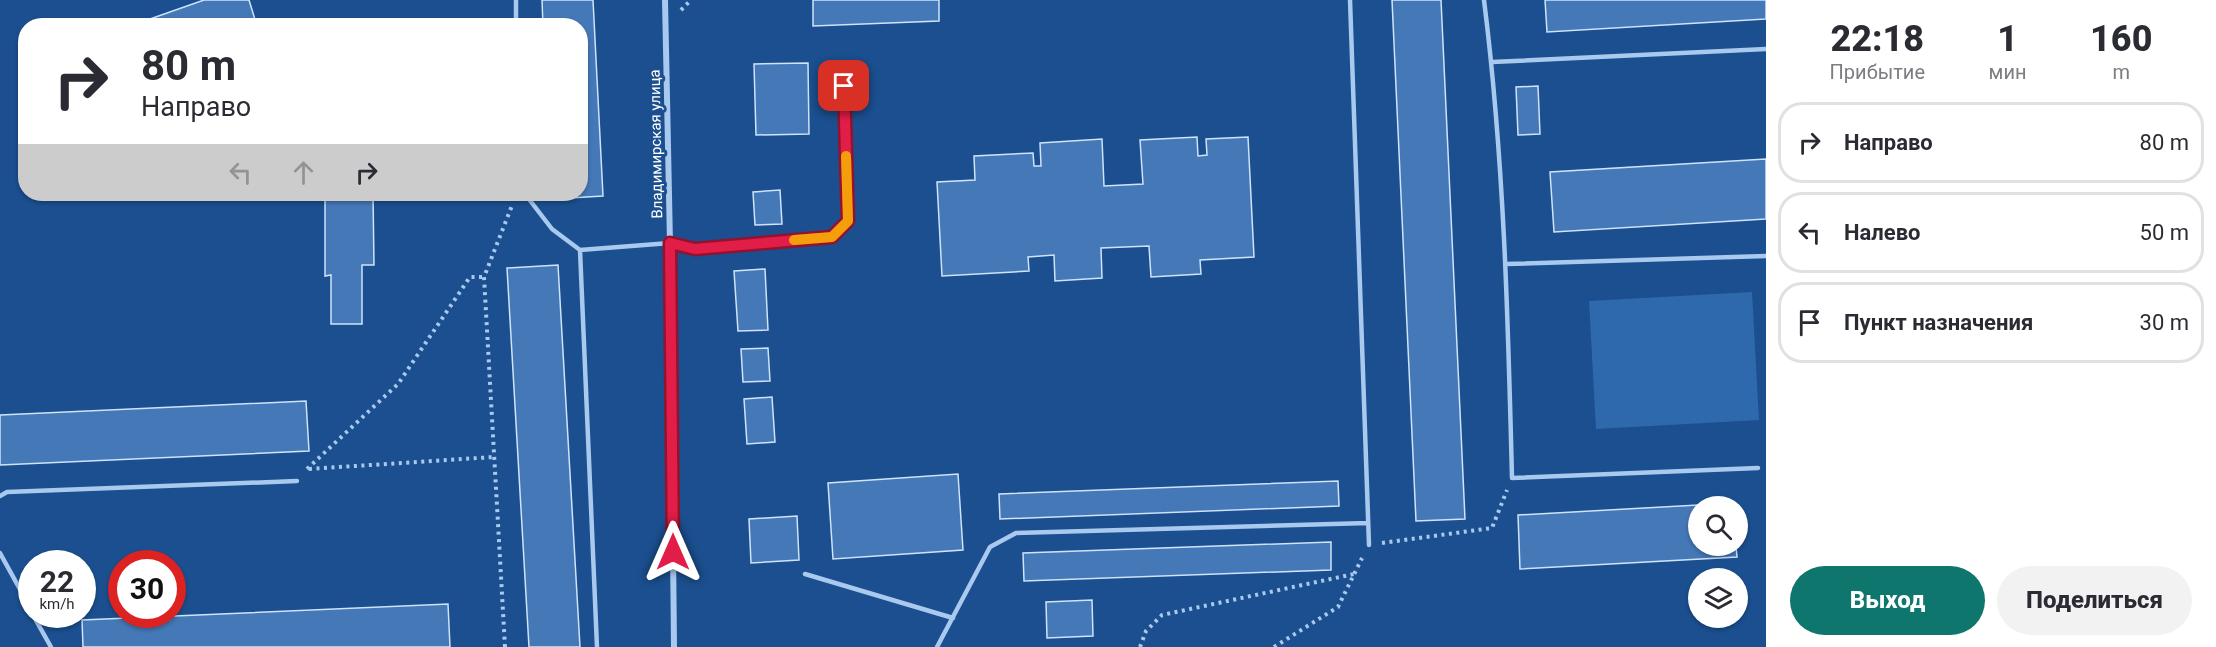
<!DOCTYPE html>
<html lang="ru">
<head>
<meta charset="utf-8">
<style>
  body { margin:0; font-family:Roboto,sans-serif; background:#f2f2f3; color:#2b2b33; height:100vh; display:flex; flex-direction:column; font-size:22px; white-space:nowrap }
  * { box-sizing:border-box; margin:0 }
  p { font-size:20px; color:#7c7c81 }
  .icon { flex:none; width:33px; height:33px; fill:none; stroke:currentColor; stroke-width:2; stroke-linecap:round; stroke-linejoin:round }
  .map { position:relative; flex:1; overflow:hidden }
  .sheet { display:flex; flex-direction:column; background:#fff; width:450px }
  .sheet>* { flex:none }
  .hud { position:absolute; left:18px; top:18px; width:570px; height:183px; border-radius:24px; box-shadow:0 2px 4px #0004; background:#fff; color:#2b2b33; overflow:hidden }
  .buttons { position:absolute; left:1688px; top:496px; display:grid; gap:12px }
  .buttons a { display:grid; place-items:center; width:60px; height:60px; border-radius:50%; background:#fff; box-shadow:0 2px 4px #0004; font-size:30px }
  .speed { position:absolute; left:18px; top:550px; display:flex; gap:12px; font-size:30px; font-weight:700; text-align:center }
  .speed>* { display:grid; place-content:center; width:78px; height:78px; border-radius:50%; background:#fff; box-shadow:0 2px 4px #0004; line-height:1 }
  .speed small { font-size:15px; font-weight:400 }
  .speed .limit { border:9px solid #d22; background:#fff; color:#111 }
  .pin { position:absolute; display:grid; place-items:center; width:51px; height:51px; color:#fff; margin:-26px; border-radius:12px; box-shadow:0 3px 9px #0006 }
  .me { position:absolute; width:66px; margin:-33px; rotate:0deg; stroke-linejoin:round; filter:drop-shadow(0 0 4px #0008) }
  .turn { display:flex; align-items:center; gap:21px; height:126px; padding:0 24px; font-size:27px }
  .turn .icon { width:78px; height:78px; stroke-width:2.5 }
  .turn b { display:block; font-size:42px; line-height:51px }
  .lanes { display:flex; align-items:center; height:57px; padding:0 24px; background:#0003; justify-content:center; gap:30px; direction:ltr }
  .lanes .off { opacity:.35 }
  .eta { display:flex; justify-content:space-evenly; align-items:center; height:102px; text-align:center }
  .eta b { font-size:36px; font-weight:800; line-height:42px }
  .action { display:flex; gap:12px; margin-top:auto; padding:12px 24px }
  .action a { flex:1; height:69px; border-radius:36px; background:#0f766e; color:#fff; font-size:24px; font-weight:800; line-height:69px; text-align:center }
  .action a+a { background:#f2f2f3; color:#2b2b33 }
  ul { padding:0; list-style:none }
  li { display:flex; align-items:center; gap:18px; height:81px; margin:0 12px 9px; padding:0 12px; border:3px solid #e1e1e2; border-radius:24px }
  li div { flex:1 }
  li b { display:block; font-size:22px }
  li em { font-style:normal }
  main { display:flex; flex:1; min-height:0 }
  .map>svg:first-child { display:block }
  .green { fill:#2e69ad }
  .building { fill:#4478b7; stroke:#cfe3fa; stroke-width:1.5 }
  .lines { fill:none; stroke-linecap:round; stroke-linejoin:round }
  .path { stroke:#a9c9ee; stroke-width:4; stroke-dasharray:3 4.5; stroke-linecap:butt }
  .service { stroke:#a9c9ee; stroke-width:4.5 }
  .minor { stroke:#a9c9ee; stroke-width:6 }
  .route-casing { stroke:#92132f; stroke-width:15 }
  .route { stroke:#e11d48; stroke-width:10 }
  .slow { stroke:#f59e0b; stroke-width:10 }
  .labels { text-anchor:middle; dominant-baseline:central; stroke-width:6; stroke-linejoin:round; paint-order:stroke }
  .street-label { font-size:15px; fill:#fff; stroke:#1b4f8f }
</style>
</head>
<body>
<main>
<div class="map">
<svg width="1766" height="647" viewBox="0 0 1766 647">
  <rect width="100%" height="100%" fill="#1b4f8f"/>
  <path class="green" d="M1752,292L1759,420L1596,429L1589,301Z"/>
  <path class="building" d="M204,0H249L257,26H130Z
    M542,0H593L603,196L553,199L552,194H580V26H543Z
    M813,0H939V21L813,26Z
    M1392,0H1441L1465,519L1416,521Z
    M1545,0H1766V19L1547,32Z
    M808,63L809,134L756,135L754,64Z
    M1538,86L1540,134L1518,135L1516,87Z
    M1197,137L1198,156L1207,155L1206,139L1248,137L1254,257L1200,260L1201,274L1151,277L1149,246L1101,248L1102,278L1055,281L1054,255L1028,257L1029,271L942,276L937,182L975,180L974,156L1033,153L1034,166H1041L1040,143L1102,139L1104,186L1143,184L1140,140Z
    M1766,159V219L1554,232L1550,172Z
    M780,190L782,224L755,225L753,192Z
    M325,194H373L374,265H362V324H331V275L325,276Z
    M558,265L580,647H529L507,268Z
    M765,269L768,330L738,331L734,271Z
    M768,348L770,381L743,382L741,349Z
    M772,397L775,442L747,444L744,399Z
    M306,401L309,451L0,465V415Z
    M958,474L963,550L833,559L828,483Z
    M1338,481L1339,506L1000,519L999,494Z
    M1734,503V507H1698V546H1736L1737,557L1520,569L1518,515Z
    M797,516L799,560L751,563L749,519Z
    M1331,542V570L1024,581L1023,553Z
    M1092,600L1093,636L1047,638L1046,602Z
    M448,604L450,647H83L82,620Z"/>
  <g class="lines">
    <path class="path" d="M681,10L691,0
      M307,469L398,384L470,277H483
      M309,469L494,457
      M1382,543L1492,528L1507,490
      M505,647L484,277L513,203
      M1140,647L1146,631L1162,615L1354,574
      M1274,647L1338,607L1362,558"/>
    <path class="service" d="M516,0V26
      M1350,0L1369,545
      M1484,0C1504,159 1508,318 1512,478L1758,468
      M1492,62L1766,49
      M525,194L552,229L580,250L597,647
      M580,250L670,243L695,249L832,237L848,221L843,63
      M1506,264L1766,256
      M0,496L7,492L297,481
      M0,553L32,611
      M805,574L953,618
      M33,615L51,647
      M937,647L990,547L1016,533L1368,523"/>
    <path class="minor" d="M665,0L670,243L674,647"/>
  </g>
  <g class="lines">
    <g class="route-casing">
      <path id="route" d="M673,552L670,243L695,249L832,237L848,221L844,86"/>
    </g>
    <use href="#route" class="route"/>
    <path class="slow" d="M794,240L832,237L848,221L846,156"/>
  </g>
  <g class="labels">
    <g class="street-label">
      <text transform="translate(656 144) rotate(-91)">Владимирская улица</text>
    </g>
  </g>
</svg>
<div class="buttons">
<a><svg class="icon" aria-label="search" viewBox="0 0 24 24"><circle cx="10" cy="10" r="6"/><path d="M15 15l6 6"/></svg></a>
<a><svg class="icon" aria-label="layers" viewBox="0 0 24 24"><path d="M12 4l9 5-9 5-9-5zM3 14l9 5 9-5"/></svg></a>
</div>
<div class="speed"><div>22<small>km/h</small></div><div class="limit">30</div></div>
<div class="pin" style="left:844px;top:86px;background:#d93025"><svg class="icon" aria-label="arrive" viewBox="0 0 24 24"><path d="M6 21V4h12l-3 4 3 4H6"/></svg></div>
<svg class="me" style="left:673px;top:552px" viewBox="-20 -20 40 40"><path d="M0-17L14 15 0 8-14 15z" fill="#e11d48" stroke="#fff" stroke-width="4"/></svg>
<div class="hud">
<div class="turn"><svg class="icon" aria-label="right" viewBox="0 0 24 24"><path d="M7 20v-9h11M14 6l5 5-5 5"/></svg><div><b>80 m</b>Направо</div></div>
<div class="lanes"><svg class="icon off" aria-label="left" viewBox="0 0 24 24"><path d="M17 20v-9H6M10 6l-5 5 5 5"/></svg><svg class="icon off" aria-label="ahead" viewBox="0 0 24 24"><path d="M12 20V5M6 11l6-6 6 6"/></svg><svg class="icon" aria-label="right" viewBox="0 0 24 24"><path d="M7 20v-9h11M14 6l5 5-5 5"/></svg></div>
</div>
</div>
<section class="sheet">
<div class="eta">
<div><b>22:18</b><p>Прибытие</p></div>
<div><b>1</b><p>мин</p></div>
<div><b>160</b><p>m</p></div>
</div>
<ul>
<li><svg class="icon" aria-label="right" viewBox="0 0 24 24"><path d="M7 20v-9h11M14 6l5 5-5 5"/></svg><div><b>Направо</b></div><em>80 m</em></li>
<li><svg class="icon" aria-label="left" viewBox="0 0 24 24"><path d="M17 20v-9H6M10 6l-5 5 5 5"/></svg><div><b>Налево</b></div><em>50 m</em></li>
<li><svg class="icon" aria-label="arrive" viewBox="0 0 24 24"><path d="M6 21V4h12l-3 4 3 4H6"/></svg><div><b>Пункт назначения</b></div><em>30 m</em></li>
</ul>
<div class="action"><a>Выход</a><a>Поделиться</a></div>
</section>
</main>
</body>
</html>
